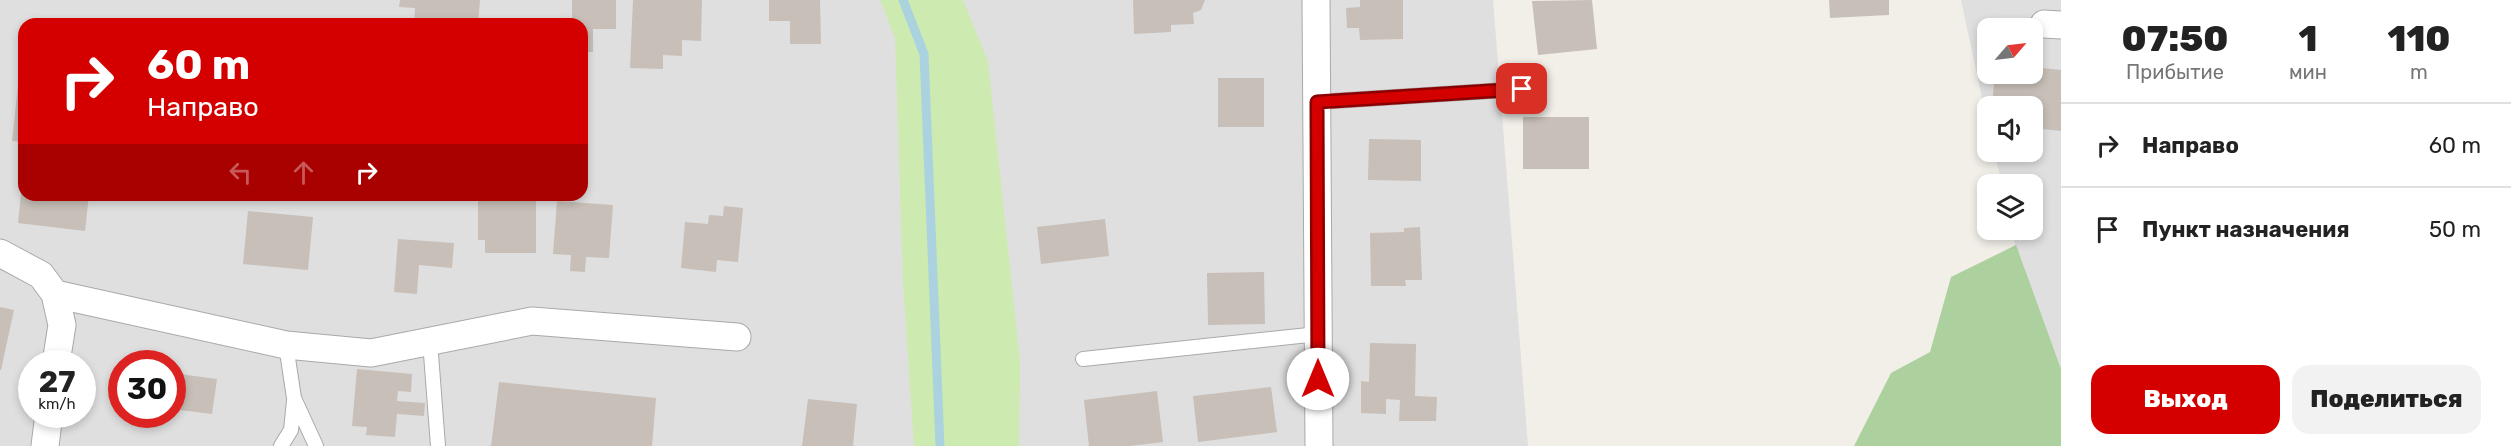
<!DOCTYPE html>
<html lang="ru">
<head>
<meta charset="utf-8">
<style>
  body { margin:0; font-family:Rubik,sans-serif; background:#f2f2f2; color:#222; height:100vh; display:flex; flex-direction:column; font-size:22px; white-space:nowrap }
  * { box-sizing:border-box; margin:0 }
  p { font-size:20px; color:#767676 }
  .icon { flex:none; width:33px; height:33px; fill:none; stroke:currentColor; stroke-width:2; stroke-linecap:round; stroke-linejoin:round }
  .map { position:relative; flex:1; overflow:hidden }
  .panel { display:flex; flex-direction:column; background:#fff; width:450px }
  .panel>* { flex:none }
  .top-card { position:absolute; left:18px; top:18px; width:570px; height:183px; border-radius:18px; box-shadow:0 3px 9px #0003; background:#d40000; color:#fff; overflow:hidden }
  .needle { width:39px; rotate:62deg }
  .controls { position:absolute; left:1977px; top:18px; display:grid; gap:12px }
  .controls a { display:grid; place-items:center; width:66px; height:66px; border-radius:12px; background:#fff; box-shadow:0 3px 9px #0003; font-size:30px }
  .speed { position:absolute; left:18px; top:350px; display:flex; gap:12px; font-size:30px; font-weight:700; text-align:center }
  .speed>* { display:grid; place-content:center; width:78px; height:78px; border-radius:50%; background:#fff; box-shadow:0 3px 9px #0003; line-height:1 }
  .speed small { font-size:15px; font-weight:400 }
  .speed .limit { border:9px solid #d22; background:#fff; color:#111 }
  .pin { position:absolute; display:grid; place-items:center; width:51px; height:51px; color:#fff; margin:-26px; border-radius:12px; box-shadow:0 3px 9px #0006 }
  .me { position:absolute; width:66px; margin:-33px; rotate:0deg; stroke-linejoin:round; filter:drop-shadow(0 0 4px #0008) }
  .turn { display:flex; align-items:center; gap:21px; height:126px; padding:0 30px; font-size:27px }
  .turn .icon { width:78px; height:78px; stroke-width:2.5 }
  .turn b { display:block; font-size:42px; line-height:51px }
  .lanes { display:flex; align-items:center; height:57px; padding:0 30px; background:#0003; justify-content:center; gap:30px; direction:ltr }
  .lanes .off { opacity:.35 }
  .eta { display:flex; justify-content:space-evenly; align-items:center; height:102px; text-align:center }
  .eta b { font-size:36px; font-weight:800; line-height:42px }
  .primary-button { display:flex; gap:12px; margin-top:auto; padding:12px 30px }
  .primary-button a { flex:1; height:69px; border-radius:18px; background:#d40000; color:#fff; font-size:24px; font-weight:800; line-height:69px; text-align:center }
  .primary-button a+a { background:#f2f2f2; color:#222 }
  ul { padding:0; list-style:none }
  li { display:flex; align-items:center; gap:18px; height:84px; padding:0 30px; border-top:2px solid #e0e0e0 }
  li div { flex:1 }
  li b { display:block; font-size:22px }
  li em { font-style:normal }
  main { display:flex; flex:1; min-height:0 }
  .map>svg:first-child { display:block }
  .residential { fill:#e0dfdf; fill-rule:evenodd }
  .grass { fill:#cdebb0 }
  .forest { fill:#add19e }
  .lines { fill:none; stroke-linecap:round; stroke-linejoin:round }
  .stream { stroke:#aad3df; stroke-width:9 }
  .building { fill:#c7bfb8 }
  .service-casing { stroke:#a9a9a9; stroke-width:16 }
  .minor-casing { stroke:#a9a9a9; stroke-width:29 }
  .service { stroke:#fff; stroke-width:14 }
  .minor { stroke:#fff; stroke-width:27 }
  .route-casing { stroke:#8a0000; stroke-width:15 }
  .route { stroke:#d40000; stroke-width:10 }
</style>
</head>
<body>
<main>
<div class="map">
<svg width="2061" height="446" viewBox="0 0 2061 446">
  <rect width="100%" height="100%" fill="#f2efe9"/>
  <path class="residential" d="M0,0H1493L1528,446H0ZM24,24H582V195H24ZM32,363H82V414H32ZM122,363H172V414H122Z
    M1961,0H2061V446L2012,230H2032V184H2002L1994,152H2032V106H1988L1987,121ZM1988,28H2032V74H1988Z"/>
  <path class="grass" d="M880,0H963L988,61L1020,361L1019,446H914L903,284L895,38Z"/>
  <path class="forest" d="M2016,245L2061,369V446H1854L1891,373L1930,352L1951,277Z"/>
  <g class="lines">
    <path class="stream" d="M903,0L924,54L940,446"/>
  </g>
  <path class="building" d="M400,0H480L478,24H414L415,8L399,7Z
    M572,0H616V29H593V52H582V24H572Z
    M633,0H702L701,41L682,40V56L663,55V69L630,68Z
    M769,0H820L821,44H790V21H769Z
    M1133,0H1205L1201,10L1193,13L1194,24L1171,25V32L1134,34Z
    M1360,0H1403V39L1360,40L1359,28H1347L1346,8L1360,7Z
    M1592,0L1597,49L1538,55L1532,1Z
    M1829,0H1889V15L1830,18Z
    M2032,67L2061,70V131L2032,128V106H1992L1995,74H2032Z
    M1218,78H1264V127H1218Z
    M18,85L24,86V142L12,141Z
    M1523,117H1589V169H1523Z
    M1369,139L1421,140V181L1368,180Z
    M22,183L24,195H89L85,231L18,223Z
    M478,196H536V253H485V240H478Z
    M557,201L613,205L609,258L586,257L585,272L570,271L571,255L553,254Z
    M724,206L743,208L738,262L717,260L716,272L681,268L685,222L708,224L709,215L723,216Z
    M248,211L313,217L308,270L243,264Z
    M1105,219L1109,256L1041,264L1037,227Z
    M1420,227L1422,280H1405L1406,286H1371L1370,233L1404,232V228Z
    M398,239L454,243L452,268L419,265L417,294L394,292Z
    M1264,272L1265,324L1208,325L1207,273Z
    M0,307L14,310L1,370H0Z
    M1370,343L1416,344L1415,396L1437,397L1436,421H1399L1400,400L1386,399V414L1361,413V381L1369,382Z
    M357,369L412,374L411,392L398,391L397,401L425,403L424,416L397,414L395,437L366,435L367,427L352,426Z
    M172,373L217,379L212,414L172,409Z
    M499,382L656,398L652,446H491Z
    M1271,387L1277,432L1198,442L1193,396Z
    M1157,391L1163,442L1130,446H1089L1084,400Z
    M808,399L857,404L853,446H802Z"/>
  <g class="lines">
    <g class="service-casing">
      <path id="service" d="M1317,102L1522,89
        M430,341L438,446
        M286,345L294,398L316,446
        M1083,359L1318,334
        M281,446L291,430L294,401"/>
    </g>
    <g class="minor-casing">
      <path id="minor" d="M1316,0L1319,446
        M2044,24L2061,25
        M0,253L41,275L55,294L286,345L371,353L532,321L737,337
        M55,294L62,325L56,363
        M45,446L49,414"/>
    </g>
    <use href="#service" class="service"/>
    <use href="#minor" class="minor"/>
  </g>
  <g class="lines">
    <g class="route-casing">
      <path id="route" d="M1318,379L1317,102L1522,89"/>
    </g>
    <use href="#route" class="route"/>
  </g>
</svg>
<div class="controls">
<a><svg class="needle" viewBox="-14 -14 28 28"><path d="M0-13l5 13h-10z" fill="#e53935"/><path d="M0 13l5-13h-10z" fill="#767676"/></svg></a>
<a><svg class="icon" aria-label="sound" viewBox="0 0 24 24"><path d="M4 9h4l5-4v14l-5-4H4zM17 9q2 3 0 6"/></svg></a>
<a><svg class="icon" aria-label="layers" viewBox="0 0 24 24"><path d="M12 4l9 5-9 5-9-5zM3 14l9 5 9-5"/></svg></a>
</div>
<div class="speed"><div>27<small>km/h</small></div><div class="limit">30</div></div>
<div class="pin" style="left:1522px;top:89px;background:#d93025"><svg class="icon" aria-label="arrive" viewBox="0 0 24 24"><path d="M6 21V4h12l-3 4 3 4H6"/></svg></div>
<svg class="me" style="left:1318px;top:379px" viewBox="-20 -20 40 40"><circle r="19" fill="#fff"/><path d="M0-13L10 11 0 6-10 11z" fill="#d40000"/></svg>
<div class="top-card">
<div class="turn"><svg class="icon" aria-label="right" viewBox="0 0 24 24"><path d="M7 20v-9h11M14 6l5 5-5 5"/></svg><div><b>60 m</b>Направо</div></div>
<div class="lanes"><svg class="icon off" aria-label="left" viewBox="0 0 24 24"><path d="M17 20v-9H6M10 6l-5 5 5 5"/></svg><svg class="icon off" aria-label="ahead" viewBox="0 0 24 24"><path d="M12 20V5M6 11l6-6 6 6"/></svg><svg class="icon" aria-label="right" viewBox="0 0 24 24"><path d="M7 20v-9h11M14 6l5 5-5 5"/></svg></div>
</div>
</div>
<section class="panel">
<div class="eta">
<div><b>07:50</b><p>Прибытие</p></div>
<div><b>1</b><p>мин</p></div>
<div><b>110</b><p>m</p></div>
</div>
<ul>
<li><svg class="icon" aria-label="right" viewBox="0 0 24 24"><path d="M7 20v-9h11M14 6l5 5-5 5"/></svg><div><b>Направо</b></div><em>60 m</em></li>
<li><svg class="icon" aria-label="arrive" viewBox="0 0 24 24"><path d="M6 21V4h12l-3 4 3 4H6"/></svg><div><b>Пункт назначения</b></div><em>50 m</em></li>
</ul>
<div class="primary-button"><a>Выход</a><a>Поделиться</a></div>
</section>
</main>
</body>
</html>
